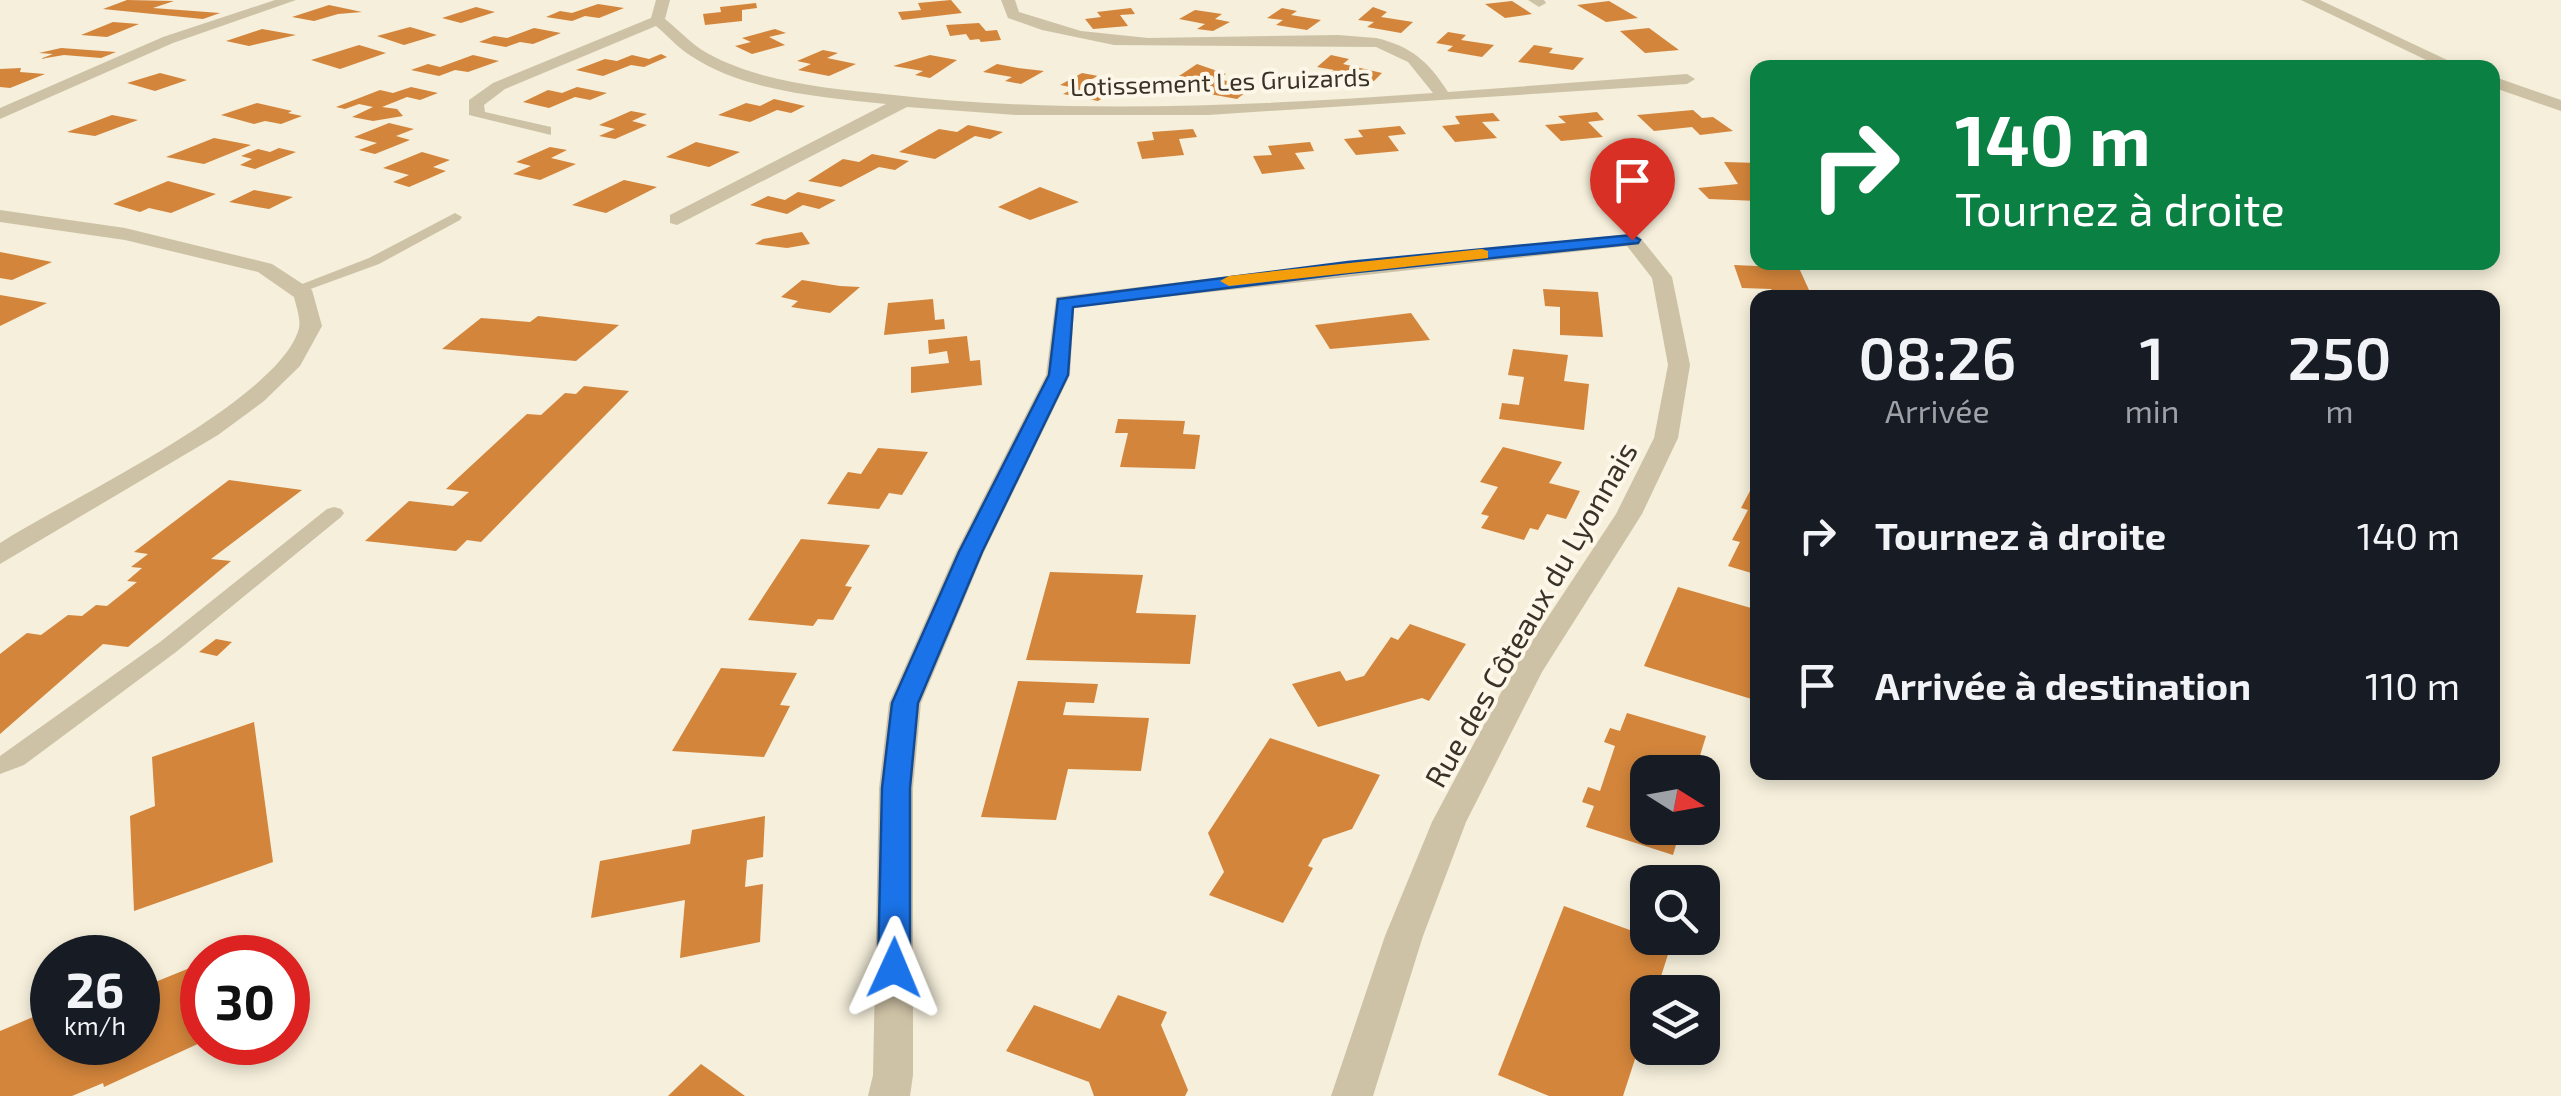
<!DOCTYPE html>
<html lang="fr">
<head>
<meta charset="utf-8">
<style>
  body { margin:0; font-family:"Exo 2",sans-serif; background:#242831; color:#f1f3f6; height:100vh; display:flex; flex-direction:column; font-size:38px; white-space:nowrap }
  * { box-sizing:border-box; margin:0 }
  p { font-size:32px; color:#9ea1a6 }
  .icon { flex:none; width:55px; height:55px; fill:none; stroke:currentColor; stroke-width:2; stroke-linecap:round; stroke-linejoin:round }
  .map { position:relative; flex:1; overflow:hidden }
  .side { position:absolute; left:1750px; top:290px; width:750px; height:490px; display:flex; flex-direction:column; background:#171b24; border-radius:20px; box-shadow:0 5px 15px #0003 }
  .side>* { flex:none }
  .top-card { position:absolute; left:1750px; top:60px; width:750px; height:210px; border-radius:20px; box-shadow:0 5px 15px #0003; background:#0b8043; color:#fff; overflow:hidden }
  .needle { width:65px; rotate:101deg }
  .controls { position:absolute; left:1630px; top:755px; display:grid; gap:20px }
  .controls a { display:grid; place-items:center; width:90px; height:90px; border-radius:20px; background:#171b24; box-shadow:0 5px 15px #0003; font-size:50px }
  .speed { position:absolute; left:30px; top:935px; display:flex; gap:20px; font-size:50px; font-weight:700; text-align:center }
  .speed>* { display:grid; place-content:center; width:130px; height:130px; border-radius:50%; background:#171b24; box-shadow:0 5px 15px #0003; line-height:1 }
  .speed small { font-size:25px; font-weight:400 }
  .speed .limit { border:15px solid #d22; background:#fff; color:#111 }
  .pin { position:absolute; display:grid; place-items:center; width:85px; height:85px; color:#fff; margin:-102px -42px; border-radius:50% 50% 50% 0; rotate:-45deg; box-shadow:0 0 10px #0007 }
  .pin .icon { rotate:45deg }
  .me { position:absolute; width:110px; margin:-55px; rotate:1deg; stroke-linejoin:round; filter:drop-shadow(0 0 8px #0008) }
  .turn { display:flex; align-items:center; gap:35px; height:210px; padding:0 40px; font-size:45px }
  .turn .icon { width:130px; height:130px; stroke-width:2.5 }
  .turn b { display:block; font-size:70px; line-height:85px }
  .eta { display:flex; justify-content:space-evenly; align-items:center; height:170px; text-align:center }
  .eta b { font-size:60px; font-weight:600; line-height:70px }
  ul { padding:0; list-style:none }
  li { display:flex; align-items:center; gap:30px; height:150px; padding:0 40px }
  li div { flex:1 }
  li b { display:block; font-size:38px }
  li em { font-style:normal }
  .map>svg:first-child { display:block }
  .building { fill:#d3853b }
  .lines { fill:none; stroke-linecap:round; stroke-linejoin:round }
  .service { fill:#cec2a6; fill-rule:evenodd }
  .minor { fill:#cec2a6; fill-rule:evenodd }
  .tertiary { fill:#cec2a6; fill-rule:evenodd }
  .route { fill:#1a73e8; stroke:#114b97; stroke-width:2.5 }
  .slow { fill:#f59e0b }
  .labels { text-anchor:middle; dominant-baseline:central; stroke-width:8; stroke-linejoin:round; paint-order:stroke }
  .far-street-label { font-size:25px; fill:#3a3227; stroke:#fcf7e8 }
  .street-label { font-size:30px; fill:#3a3227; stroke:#fcf7e8 }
</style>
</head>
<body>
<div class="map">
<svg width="2561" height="1096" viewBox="0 0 2561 1096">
  <rect width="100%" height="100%" fill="#f5efdb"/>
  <path class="building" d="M127,0L174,1L153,8L220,13L203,19L103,9Z
    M951,0L962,13L902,20L898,12L921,10L918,3Z
    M1512,1L1532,14L1505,18L1485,4Z
    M1609,1L1638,18L1606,22L1577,5Z
    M756,3L757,8L742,10V21L705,25L703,14L721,12L720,7Z
    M598,4L624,8L599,18L585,16L572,21L546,17L560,11L572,13Z
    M329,5L362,12L338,14L314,21L292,17Z
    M476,7L495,12L461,23L442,18Z
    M1373,7L1387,12L1381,17L1413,22L1401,33L1367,27L1374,22L1358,20Z
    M1131,8L1135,14L1120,15L1128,26L1093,29L1085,19L1101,17L1097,12Z
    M1282,8L1297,11L1291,15L1321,20L1307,30L1276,25L1283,20L1267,18Z
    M1195,10L1222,14L1215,19L1230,22L1213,31L1197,29L1205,24L1179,19Z
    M113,22L139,24L107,37L81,35Z
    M979,23L986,31L997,30L1001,40L981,42L979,39L970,40L966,34L950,36L946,25Z
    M410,27L437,35L404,45L377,36Z
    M534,28L561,33L533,44L520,42L506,47L479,42L494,36L507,38Z
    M1649,28L1679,50L1645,53L1620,31Z
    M262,29L296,35L249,46L226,41Z
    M775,29L786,33L769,37L785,45L752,54L735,46L751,42L742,38Z
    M1448,32L1466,35L1461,40L1494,45L1482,57L1447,51L1453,46L1436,43Z
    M359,45L386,53L340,69L311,60Z
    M1534,45L1553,48L1549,53L1584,58L1573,70L1518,62Z
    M61,48L116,52L101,58L64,55L40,59L53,54L39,53Z
    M823,50L838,53L827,58L856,64L829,76L798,70L811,64L797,61Z
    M661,54L667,57L644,67L631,65L603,76L576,70L605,59L617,61L632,55L649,59Z
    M473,55L499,61L468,72L455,70L439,76L411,70L428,64L440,67Z
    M930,55L957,60L930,78L915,75L923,71L893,66Z
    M1331,55L1349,59L1343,64L1382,73L1374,81L1361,82L1327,76L1334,70L1317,67Z
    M997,64L1018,68L1044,71L1021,84L1005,81L1012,77L983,72Z
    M1197,64L1226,74L1217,79L1254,86L1237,99L1182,89L1191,83L1173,80Z
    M21,68L20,72L45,74L10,88L0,87V69Z
    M160,73L187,80L155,91L127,83Z
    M1082,73L1098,76L1088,81L1119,88L1098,101L1063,94L1075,88L1060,85Z
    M411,87L438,93L420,100L407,97L382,107L397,109L403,116L373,121L352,117L373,107L359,104L345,109L336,107L380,90L393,93Z
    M577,87L607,93L590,100L575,97L549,108L523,102L548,90L562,93Z
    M774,99L805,106L791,113L777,110L750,122L718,115L746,103L760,106Z
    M257,103L292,111L288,113L302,116L281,124L265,121L254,124L221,115Z
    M1693,110L1702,118L1713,117L1733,131L1700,135L1692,127L1654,131L1637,115Z
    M631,111L647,114L632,121L647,125L615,139L599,136L615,129L599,125Z
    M1597,112L1604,120L1588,122L1603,137L1561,141L1545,125L1566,123L1558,116Z
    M1493,113L1500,121L1482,122L1497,138L1455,142L1442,126L1460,124L1455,116Z
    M112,115L138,120L95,136L67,132Z
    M389,123L414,129L396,136L410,140L375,154L359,150L377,143L354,137Z
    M968,125L1003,132L990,139L975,136L935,159L899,152L939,129L957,132Z
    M1400,126L1406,134L1388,136L1399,151L1356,155L1344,139L1363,137L1358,130Z
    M1193,129L1197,137L1179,139L1184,155L1142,159L1137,142L1154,140L1152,132Z
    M214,138L251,145L204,164L166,157Z
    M696,142L740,152L709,167L666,157Z
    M1310,142L1314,151L1295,153L1305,169L1262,174L1253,156L1272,155L1268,146Z
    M550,147L567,150L551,158L576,164L540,180L513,174L531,166L516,162Z
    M279,148L296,152L255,169L240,165L252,159L241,156L258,149L270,152Z
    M422,152L450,160L433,167L446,171L409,187L393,182L409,175L383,168Z
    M872,154L909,161L895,170L879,167L841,187L808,181L843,159L859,162Z
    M1724,162L1758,163V201L1709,199L1698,188L1738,184Z
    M624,180L657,187L606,213L572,205Z
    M168,181L216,194L171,213L149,208L140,212L113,204Z
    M1040,187L1079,202L1030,220L998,207Z
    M254,190L293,197L269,209L229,202Z
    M798,192L836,200L819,209L803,205L787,214L750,205L768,196L785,200Z
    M802,232L810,244L787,248L755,244L763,239Z
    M0,252L52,262L12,280L0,278Z
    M1734,265L1799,268L1809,290L1814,291L1817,298H1775L1771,289L1742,288Z
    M802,280L840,286L860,287L830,313L791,307L798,301L781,297Z
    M1543,289L1598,292L1603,337L1560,335V307L1545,306Z
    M0,295L47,303L0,326Z
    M933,299L935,320L944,319L945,329L884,335L888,303Z
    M1411,313L1430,340L1330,349L1315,325Z
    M538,316L619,325L576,361L442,349L481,318L530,322Z
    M967,336L970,361L980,360L982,385L911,393V367L949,363L947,351L929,354L928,340Z
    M1513,349L1568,355L1564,381L1589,384L1584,430L1499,419L1502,403L1519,405L1524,377L1508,375Z
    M584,386L629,391L481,542L467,540L456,551L365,541L409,501L453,506L469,492L446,489L527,414L541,415L565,393L576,394Z
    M1118,419L1185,421L1183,434L1200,435L1195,469L1120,467L1128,433H1115Z
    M1503,447L1562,462L1549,483L1580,491L1566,519L1547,514L1538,530L1530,528L1524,540L1481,528L1489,516L1481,514L1498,487L1480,482Z
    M878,448L928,452L902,495L889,493L879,509L827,504L848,472L861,474Z
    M229,480L302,490L211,559L231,561L128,647L103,644L0,734V654L27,633L41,635L68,615L82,616L96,605L107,606L137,582L127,581L142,568L131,567L148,554L134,552Z
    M1751,489L1758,490V575L1728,566L1740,542L1732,540L1748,510L1741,508Z
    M801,539L870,545L845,586L852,587L833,620L818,619L813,626L748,620Z
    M1050,572L1143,575L1136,613L1196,615L1190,664L1026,660Z
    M1678,587L1758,610L1753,639L1758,640V701L1644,666Z
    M1410,624L1466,644L1429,701L1422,698L1318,727L1292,684L1340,671L1346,681L1364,676L1391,637L1398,640Z
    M216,639L232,642L217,656L199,652Z
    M721,668L797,673L780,705L790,706L764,757L672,751Z
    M1018,681L1098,684L1094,703L1066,702L1063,715L1149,718L1141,771L1068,769L1056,820L981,817Z
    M1627,713L1706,736L1695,772H1648V828H1681L1673,855L1586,827L1594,806L1582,802L1588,787L1600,791L1615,746L1604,742L1610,728L1620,731Z
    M254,722L273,862L134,911L130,816L155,806L152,757Z
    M1270,738L1380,775L1352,829L1323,839L1308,866L1313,868L1283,923L1209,895L1224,872L1208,833Z
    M765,816L763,857L747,860L745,887L763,884L760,942L680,958L685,900L591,918L600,861L690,844L692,830Z
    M1564,906L1671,945L1656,992H1648V1019L1623,1096H1549L1498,1075Z
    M202,963V1042L104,1087L103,1083L72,1096H0V1031L52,1009V1042H138V989Z
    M1118,995L1167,1012L1161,1025L1188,1090L1185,1096H1094L1089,1082L1006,1051L1034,1005L1100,1029Z
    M701,1064L715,1074L745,1096H668Z"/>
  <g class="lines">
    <path class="service" d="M455,213L462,217L460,220L379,264L305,291L300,293L292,288L369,258Z
      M334,507L341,509L344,513L341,517L176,652L24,765L0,774V756L160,642L327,509Z"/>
    <path class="minor" d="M275,0H296L173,43L0,119V108L163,37Z
      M656,0H670L665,19C679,30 691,44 707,53C759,82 826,88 884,94C1066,115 1250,106 1433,93L1408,62L1376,47L1114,45L1042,30L1008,18L1001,0H1015L1019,12L1081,31L1148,38L1338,35L1376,38C1411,46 1429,62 1448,92L1687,74L1695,79L1687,84L1208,115H1016L907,107L677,225L670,223V215L886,104C824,97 745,92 691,56C678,48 668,36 656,26L505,89L484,105L485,112L551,127V135L469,115V100L493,83L651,18Z
      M1528,0H1544L1546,3L1539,7Z
      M2301,0H2320L2464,68H2443Z
      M2492,76L2561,100V111L2492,87Z
      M1632,234L1639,236L1672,277L1690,365L1678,438L1642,514L1542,672L1466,822L1423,936L1373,1096H1331L1385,936L1432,822L1513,670L1616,514L1654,438L1668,365L1652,278L1627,246L1074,307L1070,375L984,552L921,703L913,788V1075L910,1096H868L873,1075L879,788L889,703L956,552L1046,375L1056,297L1348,262Z"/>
    <path class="tertiary" d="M0,210L125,228L272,264L312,290L322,326L300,366L264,401L218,435L0,564V543C65,501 281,400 299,328C301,319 296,306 294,297L258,272L125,240L0,222Z"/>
  </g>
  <path class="route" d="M1632,235L1640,240L1638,243L1348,273L1073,307L1068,375L982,552L918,703L910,788V968L905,977L894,981L883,977L878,968L882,788L892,703L959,552L1049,375L1058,299L1348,262Z"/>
  <path class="slow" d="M1482,249L1488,251V258L1229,286L1220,281L1229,276Z"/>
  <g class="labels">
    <g class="far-street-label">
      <text transform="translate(1220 81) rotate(-2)">Lotissement Les Gruizards</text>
    </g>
    <g class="street-label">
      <text transform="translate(1530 614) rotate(-60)">Rue des Côteaux du Lyonnais</text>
    </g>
  </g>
</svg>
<div class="controls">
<a><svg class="needle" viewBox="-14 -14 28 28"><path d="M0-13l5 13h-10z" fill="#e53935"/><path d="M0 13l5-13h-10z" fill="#9ea1a6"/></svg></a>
<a><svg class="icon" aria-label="search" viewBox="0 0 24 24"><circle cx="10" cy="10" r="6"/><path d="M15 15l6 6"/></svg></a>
<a><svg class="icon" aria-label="layers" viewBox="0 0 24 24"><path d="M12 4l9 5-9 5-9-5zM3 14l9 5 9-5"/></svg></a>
</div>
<div class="speed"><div>26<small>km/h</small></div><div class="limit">30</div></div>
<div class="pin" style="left:1632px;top:240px;background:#d93025"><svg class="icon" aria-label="arrive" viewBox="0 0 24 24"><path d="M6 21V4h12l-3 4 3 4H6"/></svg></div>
<svg class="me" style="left:894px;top:968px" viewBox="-20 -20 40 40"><path d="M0-17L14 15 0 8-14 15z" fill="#1a73e8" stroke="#fff" stroke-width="4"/></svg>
<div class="top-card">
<div class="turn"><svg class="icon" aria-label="right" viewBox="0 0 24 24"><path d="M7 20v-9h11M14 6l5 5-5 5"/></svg><div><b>140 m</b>Tournez à droite</div></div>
</div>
<section class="side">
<div class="eta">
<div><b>08:26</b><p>Arrivée</p></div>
<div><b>1</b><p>min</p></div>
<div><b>250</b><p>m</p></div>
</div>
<ul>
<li><svg class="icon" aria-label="right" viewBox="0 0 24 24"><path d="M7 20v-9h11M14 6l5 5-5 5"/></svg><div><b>Tournez à droite</b></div><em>140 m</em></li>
<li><svg class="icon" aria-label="arrive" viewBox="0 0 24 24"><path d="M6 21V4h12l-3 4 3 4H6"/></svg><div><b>Arrivée à destination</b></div><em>110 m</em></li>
</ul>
</section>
</div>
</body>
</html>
